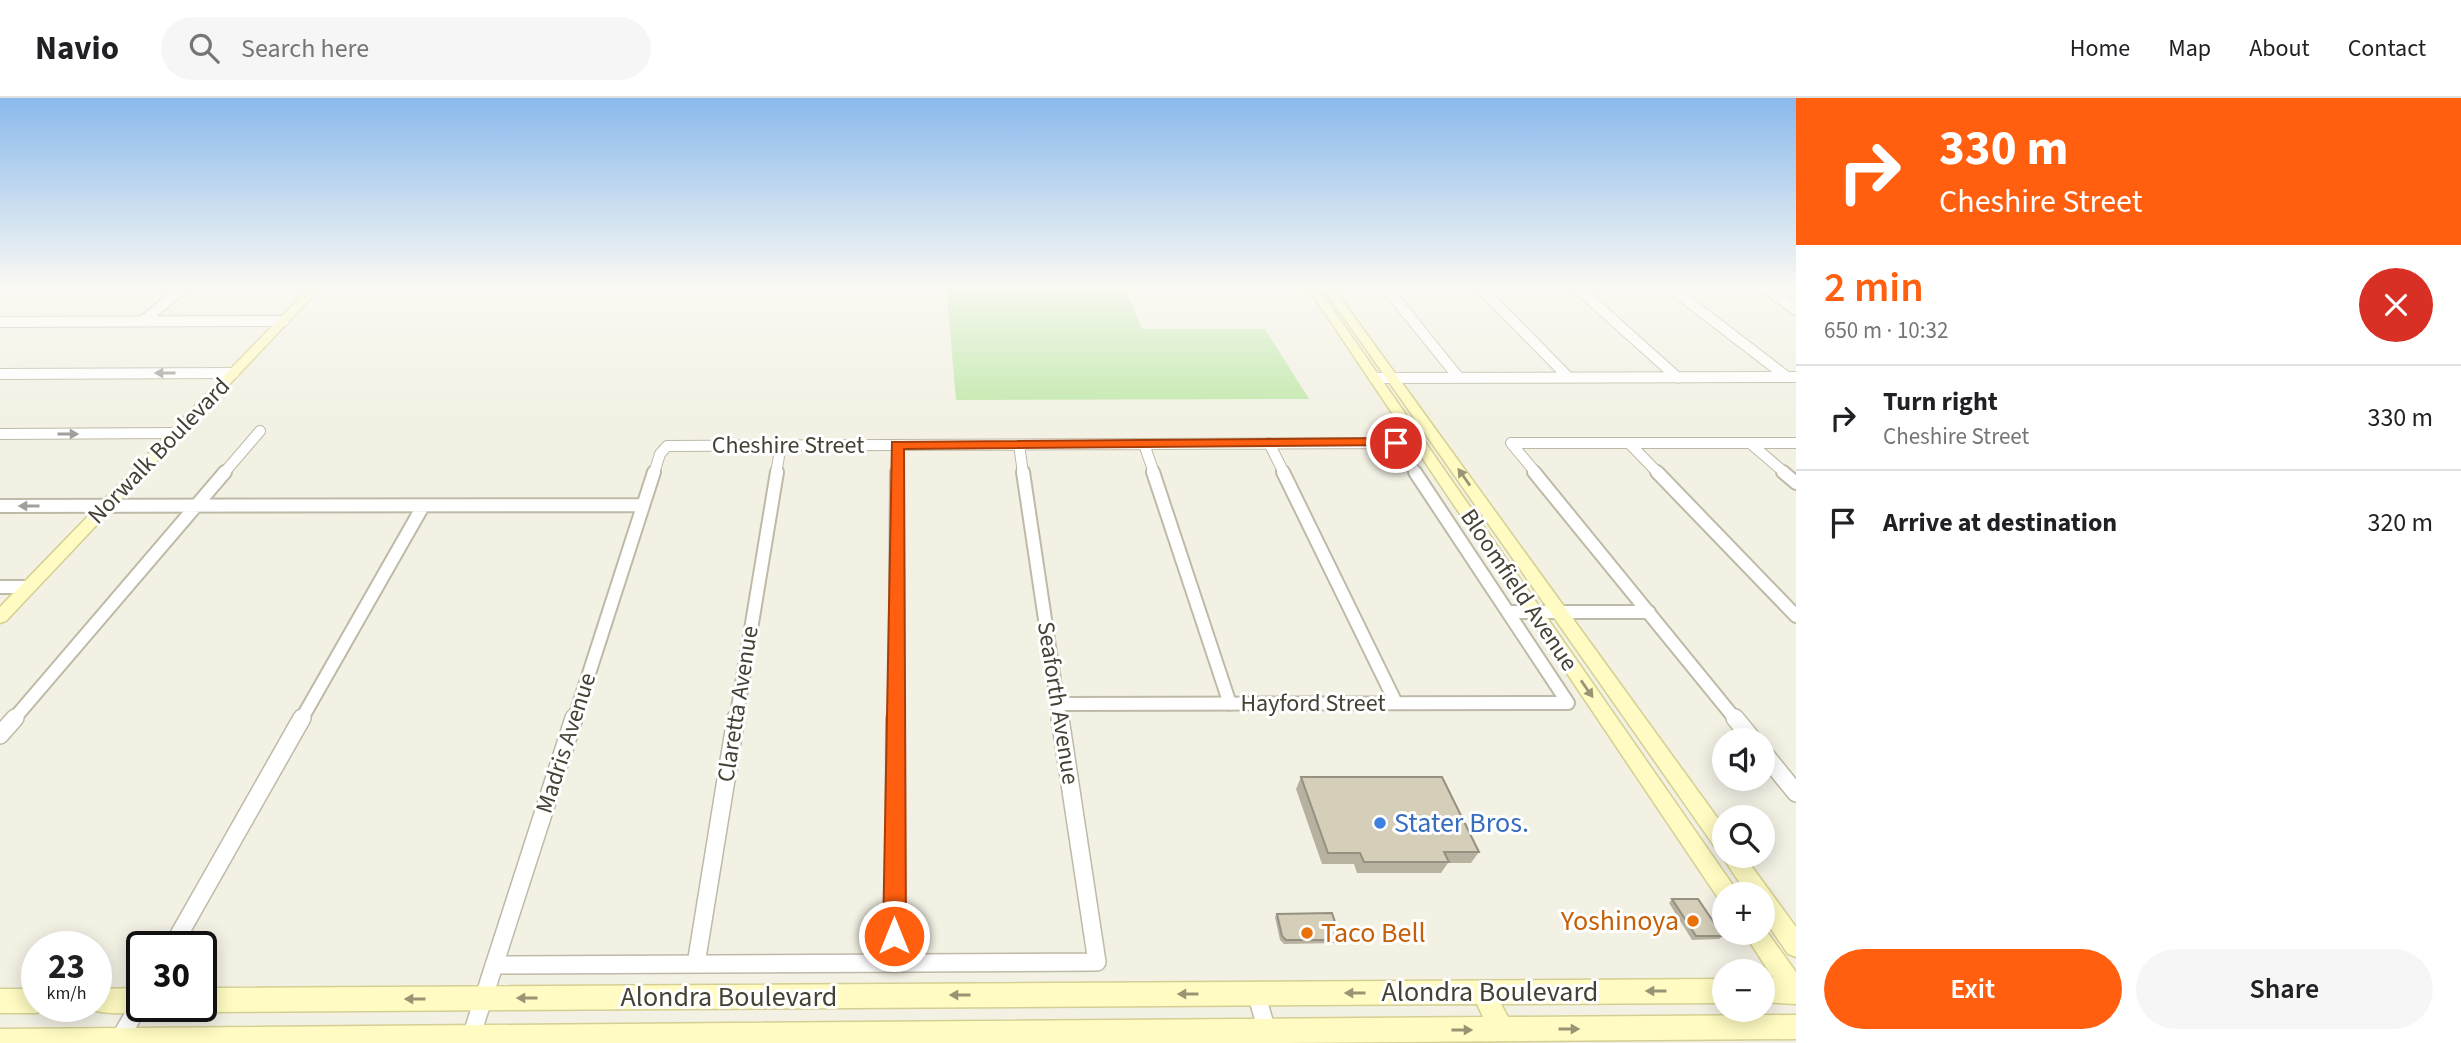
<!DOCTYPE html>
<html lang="en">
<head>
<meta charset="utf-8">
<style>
  body { margin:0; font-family:"Source Sans 3",sans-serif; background:#f6f6f6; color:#202124; height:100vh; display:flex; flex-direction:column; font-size:26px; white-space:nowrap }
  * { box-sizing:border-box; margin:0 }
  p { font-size:23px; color:#757577 }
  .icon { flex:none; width:38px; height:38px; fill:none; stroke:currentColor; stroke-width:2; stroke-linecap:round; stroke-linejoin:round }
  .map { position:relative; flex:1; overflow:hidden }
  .drawer { display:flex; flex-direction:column; background:#fff; width:665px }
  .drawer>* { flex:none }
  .guide { background:#ff5f0f; color:#fff; overflow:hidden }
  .fabs { position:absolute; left:1712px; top:630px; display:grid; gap:14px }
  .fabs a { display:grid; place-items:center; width:63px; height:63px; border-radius:50%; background:#fff; box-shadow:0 4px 18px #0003; font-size:35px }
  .speed { position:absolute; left:21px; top:833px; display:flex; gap:14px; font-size:35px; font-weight:700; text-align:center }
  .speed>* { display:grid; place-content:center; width:91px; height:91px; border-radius:50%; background:#fff; box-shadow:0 4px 18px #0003; line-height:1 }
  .speed small { font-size:18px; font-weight:400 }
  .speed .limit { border:4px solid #111; border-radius:10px; background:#fff; color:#111 }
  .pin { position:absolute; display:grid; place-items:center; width:60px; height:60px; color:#fff; margin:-30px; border:4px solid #fff; border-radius:50%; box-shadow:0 2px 7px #0007 }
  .me { position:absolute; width:77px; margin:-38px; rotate:0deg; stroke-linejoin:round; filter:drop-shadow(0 0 5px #0008) }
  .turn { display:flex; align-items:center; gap:24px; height:147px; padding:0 28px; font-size:32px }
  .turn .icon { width:91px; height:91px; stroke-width:2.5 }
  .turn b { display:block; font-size:49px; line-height:60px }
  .round { display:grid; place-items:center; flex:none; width:74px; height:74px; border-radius:37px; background:#f6f6f6 }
  .summary { display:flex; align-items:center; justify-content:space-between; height:119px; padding:0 28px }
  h1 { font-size:42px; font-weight:600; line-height:52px; color:#ff5f0f }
  .primary-button { display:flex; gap:14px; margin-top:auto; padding:14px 28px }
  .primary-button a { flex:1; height:80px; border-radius:42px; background:#ff5f0f; color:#fff; font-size:28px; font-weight:600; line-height:80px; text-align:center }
  .primary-button a+a { background:#f6f6f6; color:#202124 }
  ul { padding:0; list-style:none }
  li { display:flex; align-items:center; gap:21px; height:105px; padding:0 28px; border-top:2px solid #e0e0e0 }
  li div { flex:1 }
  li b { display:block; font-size:26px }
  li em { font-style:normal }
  header { display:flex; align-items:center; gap:42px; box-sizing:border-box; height:98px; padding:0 35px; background:#fff; border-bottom:2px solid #e0e0e0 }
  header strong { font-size:33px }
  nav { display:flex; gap:38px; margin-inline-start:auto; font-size:24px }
  .search { width:490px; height:63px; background:#f6f6f6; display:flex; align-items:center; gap:18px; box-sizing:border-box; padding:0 24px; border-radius:38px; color:#757577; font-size:26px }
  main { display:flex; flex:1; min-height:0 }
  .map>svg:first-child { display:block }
  .green { fill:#c2e8ac }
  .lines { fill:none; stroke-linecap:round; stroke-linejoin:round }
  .street-far2-casing { stroke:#bebaa7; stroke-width:12 }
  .street-far1-casing { stroke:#bebaa7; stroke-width:16 }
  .street-casing { stroke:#bebaa7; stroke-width:20 }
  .secondary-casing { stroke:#d4cf93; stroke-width:3 }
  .street-far2 { stroke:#fff; stroke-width:10 }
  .street-far1 { stroke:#fff; stroke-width:12 }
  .street { stroke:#fff; stroke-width:17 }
  .secondary { fill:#fffbc2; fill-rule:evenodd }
  .wall { fill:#b7b2a0 }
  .building { fill:#d5cfba; stroke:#959182; stroke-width:2 }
  .oneway { fill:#a2a09a }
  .oneway2 { fill:#999574 }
  .route { fill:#ff5f0f; stroke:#a63e0a; stroke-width:2 }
  .shop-dot { fill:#3f7fe0; stroke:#fff; stroke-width:2.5 }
  .food-dot { fill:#e8710a; stroke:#fff; stroke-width:2.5 }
  .labels { text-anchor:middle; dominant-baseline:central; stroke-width:6; stroke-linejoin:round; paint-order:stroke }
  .street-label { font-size:24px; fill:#454134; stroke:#fff }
  .near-shop-label { font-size:28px; fill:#366cbe; stroke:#fff; text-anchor:start }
  .near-food-label { font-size:28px; fill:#c56008; stroke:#fff; text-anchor:end }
  .near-street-label { font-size:28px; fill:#454134; stroke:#fff }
</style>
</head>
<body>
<header>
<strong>Navio</strong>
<div class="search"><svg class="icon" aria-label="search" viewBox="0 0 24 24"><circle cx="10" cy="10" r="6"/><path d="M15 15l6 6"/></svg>Search here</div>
<nav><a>Home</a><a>Map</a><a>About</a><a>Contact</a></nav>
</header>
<main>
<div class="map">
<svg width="1796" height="945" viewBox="0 0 1796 945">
  <rect width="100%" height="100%" fill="#f3f1e4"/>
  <path class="green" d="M946,187H1124L1142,231H1265L1309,301L956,302Z"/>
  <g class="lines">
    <g class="street-far2-casing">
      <path id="street-far2" d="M1384,187L1459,280
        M1478,187L1569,280
        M1574,187L1678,280
        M1667,187L1787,279
        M1761,187L1796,212
        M143,223L187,187
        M0,224L284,223
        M0,276L234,275
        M1374,280L1796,279
        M0,336L176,335
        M1269,345L1284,375
        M1511,345L1536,375
        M1511,345H1796
        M1629,345L1658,375
        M1750,345L1785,375
        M1144,346L1154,375
        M1019,347L1023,375
        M224,375L260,333
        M654,375L660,356L667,348L1396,345L1416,375
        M776,375L781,347
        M897,375V347"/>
    </g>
    <g class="street-far1-casing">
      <path id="street-far1" d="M1023,374L1060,622
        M1153,374L1230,606
        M1283,374L1396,605
        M1415,374L1568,605
        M1534,374L1736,622
        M1657,374L1796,518
        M1783,374L1796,385
        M0,408L643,407
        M0,489H28
        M1508,514H1649
        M1059,606L1568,605
        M13,622L225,374
        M301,622L423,408
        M574,622L654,374
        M736,622L777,374
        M895,622L897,374"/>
    </g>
    <g class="street-casing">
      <path id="street" d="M1735,620L1753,642
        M0,637L15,620
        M1762,653L1796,695
        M172,849L302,620
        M894,865L895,620
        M696,866L736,620
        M494,867L1097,864L1060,620
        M1256,895L1267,933L1276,945
        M119,942L142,902
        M469,945L574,620"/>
    </g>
    <g class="secondary-casing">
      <path id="secondary" d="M312,187H323L6,523L0,525V509Z
        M1306,187H1316L1739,796H1724V804L1720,803Z
        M1321,187H1331L1724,729V758H1744L1796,829V859L1788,856L1762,818V796H1747L1722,758L1723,755L1717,752Z
        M1762,827L1796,874V906L1762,904V880H1773L1744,835H1762Z
        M1724,881V905L1501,906L1508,919L1796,917V941L1283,945H0V931L1483,919L1477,906L201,914L192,908H201V890Z
        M142,890V908H151C141,917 96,918 86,908H96V891Z
        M0,891H37V908H47L37,915H0Z"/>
    </g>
    <use href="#street-far2" class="street-far2"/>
    <use href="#street-far1" class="street-far1"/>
    <use href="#street" class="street"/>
    <use href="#secondary" class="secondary"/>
  </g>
  <path class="wall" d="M1301,679L1479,754L1471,765H1448L1441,775H1357L1354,766H1322L1296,691Z
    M1672,801L1723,838L1719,841L1692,842L1669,805Z
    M1277,816L1341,842L1339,845L1284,846L1280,842L1275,819Z"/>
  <path class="building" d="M1301,679H1442L1479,754H1444L1449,764H1364L1360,755H1328Z
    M1672,801H1698L1723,838H1696Z
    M1332,815L1341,842H1286L1282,838L1277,816Z"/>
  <defs><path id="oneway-solid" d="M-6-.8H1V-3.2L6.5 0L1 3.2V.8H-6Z" transform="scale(1.75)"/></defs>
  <g class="oneway">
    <use href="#oneway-solid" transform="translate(165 275) rotate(180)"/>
    <use href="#oneway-solid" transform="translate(68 336)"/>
    <use href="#oneway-solid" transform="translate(29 408) rotate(-180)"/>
  </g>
  <g class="oneway2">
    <use href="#oneway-solid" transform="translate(1464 379) rotate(-125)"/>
    <use href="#oneway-solid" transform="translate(1587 591) rotate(55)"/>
    <use href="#oneway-solid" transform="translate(1656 893) rotate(180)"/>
    <use href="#oneway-solid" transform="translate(1355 895) rotate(180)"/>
    <use href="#oneway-solid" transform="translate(1188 896) rotate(180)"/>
    <use href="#oneway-solid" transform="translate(960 897) rotate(180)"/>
    <use href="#oneway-solid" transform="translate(527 900) rotate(180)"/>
    <use href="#oneway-solid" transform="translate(415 901) rotate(180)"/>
    <use href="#oneway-solid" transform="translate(1569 931)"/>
    <use href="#oneway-solid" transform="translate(1462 932)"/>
  </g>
  <linearGradient id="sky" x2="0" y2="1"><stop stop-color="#8ab9ec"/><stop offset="0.59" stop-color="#faf9f3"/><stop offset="1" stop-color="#faf9f3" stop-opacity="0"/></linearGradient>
  <rect width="1796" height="319" fill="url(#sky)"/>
  <path class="route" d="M1396,340L1403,345L1401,347L904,351L906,838L902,845L894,848L886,845L883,838L892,344Z"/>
  <circle class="shop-dot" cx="1380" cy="725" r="7"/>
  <g class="food-dot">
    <circle cx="1693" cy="823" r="7"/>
    <circle cx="1307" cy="835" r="7"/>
  </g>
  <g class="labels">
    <g class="street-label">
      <text x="788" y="347">Cheshire Street</text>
      <text transform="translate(159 353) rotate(-46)">Norwalk Boulevard</text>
      <text transform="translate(1519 492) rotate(56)">Bloomfield Avenue</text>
      <text transform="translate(1058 605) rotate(81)">Seaforth Avenue</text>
      <text x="1313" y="605">Hayford Street</text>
      <text transform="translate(738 606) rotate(-81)">Claretta Avenue</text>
      <text transform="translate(566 645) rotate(-72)">Madris Avenue</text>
    </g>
    <g class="near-shop-label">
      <text x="1394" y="725">Stater Bros.</text>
    </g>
    <g class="near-food-label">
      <text x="1679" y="823">Yoshinoya</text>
      <text x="1321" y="835" text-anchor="start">Taco Bell</text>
    </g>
    <g class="near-street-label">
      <text x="1490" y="894">Alondra Boulevard</text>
      <text x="729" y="899">Alondra Boulevard</text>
    </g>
  </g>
</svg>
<div class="fabs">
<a><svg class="icon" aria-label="sound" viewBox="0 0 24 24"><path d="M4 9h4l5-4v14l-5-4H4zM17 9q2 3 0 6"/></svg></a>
<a><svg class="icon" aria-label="search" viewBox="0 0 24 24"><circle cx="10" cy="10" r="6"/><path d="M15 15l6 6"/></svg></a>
<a>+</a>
<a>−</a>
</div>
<div class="speed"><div>23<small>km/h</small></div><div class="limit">30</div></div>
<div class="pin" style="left:1396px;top:345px;background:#d93025"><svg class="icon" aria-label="arrive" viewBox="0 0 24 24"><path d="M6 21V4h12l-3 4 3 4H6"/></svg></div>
<svg class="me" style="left:894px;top:838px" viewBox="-20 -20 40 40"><circle r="17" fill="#ff5f0f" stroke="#fff" stroke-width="3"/><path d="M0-11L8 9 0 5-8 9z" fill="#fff"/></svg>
</div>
<section class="drawer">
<div class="guide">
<div class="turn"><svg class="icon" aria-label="right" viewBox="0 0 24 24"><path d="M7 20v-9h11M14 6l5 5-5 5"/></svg><div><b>330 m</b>Cheshire Street</div></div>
</div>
<div class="summary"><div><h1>2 min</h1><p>650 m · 10:32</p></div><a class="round" style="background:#d93025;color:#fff"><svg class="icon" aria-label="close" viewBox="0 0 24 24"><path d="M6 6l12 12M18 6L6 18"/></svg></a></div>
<ul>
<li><svg class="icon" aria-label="right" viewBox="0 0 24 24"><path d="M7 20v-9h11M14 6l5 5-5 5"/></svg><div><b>Turn right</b><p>Cheshire Street</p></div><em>330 m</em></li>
<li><svg class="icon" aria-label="arrive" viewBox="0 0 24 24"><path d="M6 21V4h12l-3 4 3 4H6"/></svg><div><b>Arrive at destination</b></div><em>320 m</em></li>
</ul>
<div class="primary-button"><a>Exit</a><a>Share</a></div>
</section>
</main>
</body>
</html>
